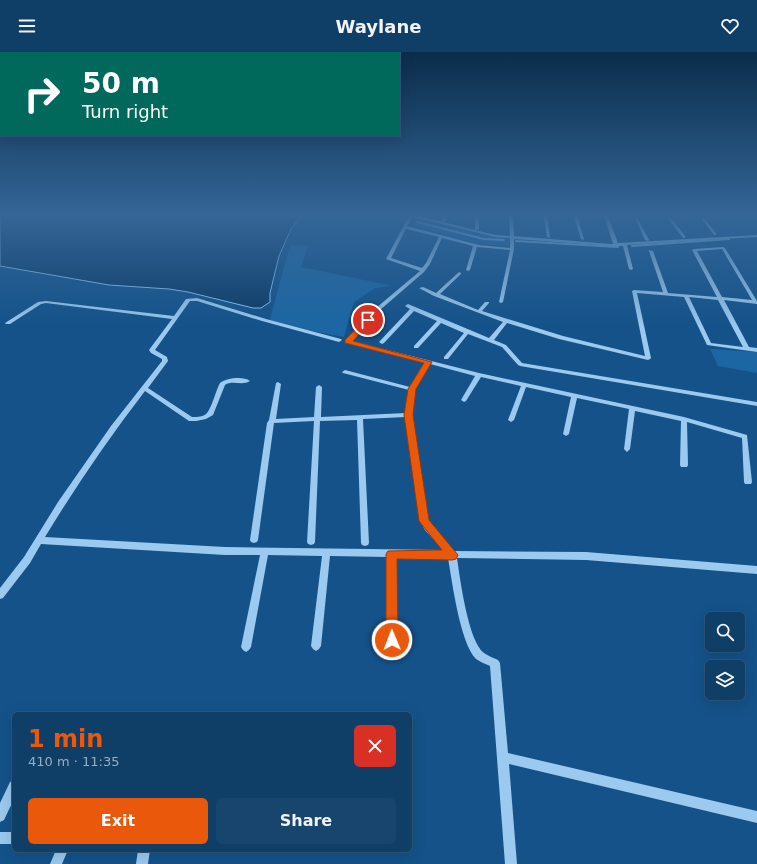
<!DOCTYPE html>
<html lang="en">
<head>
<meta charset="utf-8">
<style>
  body { margin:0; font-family:"DejaVu Sans",sans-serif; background:#18456d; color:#f1f3f6; height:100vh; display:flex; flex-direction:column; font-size:15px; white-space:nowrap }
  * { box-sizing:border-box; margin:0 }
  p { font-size:13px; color:#9baec0 }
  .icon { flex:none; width:22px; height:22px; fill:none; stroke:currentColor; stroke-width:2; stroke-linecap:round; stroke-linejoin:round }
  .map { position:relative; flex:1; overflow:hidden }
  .details { position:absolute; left:12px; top:660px; width:400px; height:140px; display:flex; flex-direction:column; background:#0f3e67; border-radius:6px; box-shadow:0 4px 16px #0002,0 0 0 1px #2f577b }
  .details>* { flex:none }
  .top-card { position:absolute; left:0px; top:0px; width:400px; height:84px; box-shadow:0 4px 16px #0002,0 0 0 1px #2f577b; background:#00695c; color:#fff; overflow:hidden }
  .buttons { position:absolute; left:705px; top:560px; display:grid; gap:8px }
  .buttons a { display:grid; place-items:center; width:40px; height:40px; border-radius:6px; background:#0f3e67; box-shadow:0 4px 16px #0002,0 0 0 1px #2f577b; font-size:20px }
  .pin { position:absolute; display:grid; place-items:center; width:34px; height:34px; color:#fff; margin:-17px; border:2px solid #fff; border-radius:50%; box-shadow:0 1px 4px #0007 }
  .me { position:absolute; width:44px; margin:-22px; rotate:359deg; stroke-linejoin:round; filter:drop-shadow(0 0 3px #0008) }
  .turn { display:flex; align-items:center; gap:14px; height:84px; padding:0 16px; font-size:18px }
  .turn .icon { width:52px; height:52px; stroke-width:2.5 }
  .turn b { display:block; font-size:28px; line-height:34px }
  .round { display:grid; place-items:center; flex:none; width:42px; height:42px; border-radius:6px; background:#18456d }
  .overview { display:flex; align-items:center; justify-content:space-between; height:68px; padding:0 16px }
  h1 { font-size:24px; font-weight:800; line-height:30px; color:#ea580c }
  .button { display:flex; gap:8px; margin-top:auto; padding:8px 16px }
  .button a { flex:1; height:46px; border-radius:6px; background:#ea580c; color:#fff; font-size:16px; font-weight:800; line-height:46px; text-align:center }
  .button a+a { background:#18456d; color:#f1f3f6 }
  header { display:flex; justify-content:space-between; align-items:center; height:52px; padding:0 16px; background:#0f3e67; font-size:18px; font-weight:800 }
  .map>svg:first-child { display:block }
  .green { fill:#1c66a3 }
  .water { fill:#0d3b66; stroke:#8dc6f2 }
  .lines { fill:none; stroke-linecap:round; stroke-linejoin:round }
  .stream { stroke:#8dc6f2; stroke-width:2 }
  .minor { fill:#9bc9ef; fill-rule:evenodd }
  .route { fill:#ea580c; stroke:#983908 }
</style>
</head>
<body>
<header><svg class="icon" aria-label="menu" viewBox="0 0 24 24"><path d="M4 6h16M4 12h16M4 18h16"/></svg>Waylane<svg class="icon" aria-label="heart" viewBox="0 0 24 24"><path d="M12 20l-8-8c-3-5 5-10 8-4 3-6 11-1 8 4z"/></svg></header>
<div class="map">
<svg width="757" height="812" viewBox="0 0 757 812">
  <rect width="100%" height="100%" fill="#145289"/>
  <path class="green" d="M687,162H748L757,165V167L691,165Z
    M418,167L488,184L509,186V194L480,192L413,174Z
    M290,193L308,194L301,215L393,234L375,236L354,250L344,285L269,271Z
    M710,297L757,300V321L718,314Z"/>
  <path class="water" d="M0,162H303L291,177L279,204L270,241V250L261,256H253L188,240L169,237L109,233L0,214Z"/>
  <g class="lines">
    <path class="stream" d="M417,170L484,187L504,188
      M516,189L618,195
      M632,194L729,187"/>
    <path class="minor" d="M403,162H411L495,183L510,184L509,162H513L514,184L611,192H613L604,164L606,163L608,164L618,191L757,183V185L627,193L633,217L631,218L629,217L623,194H611L514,187V197L503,250L501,251L499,250L510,198L477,195L470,218L468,219L466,218L473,194L442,186L430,212L424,220L380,258L352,289L479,321L684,365L747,383L752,430L751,432H745L744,430L742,386L687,370L688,413L687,415H681L680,413L681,369L635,359L630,397L627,400L624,397L629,357L577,346L569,382L566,384L563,382L571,345L526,335L514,368L511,370L508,368L521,334L481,325L466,349L464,350L461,348L475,324L430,312L415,337L412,363L428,469L431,474L453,499L586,500L757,514V522L586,508L457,506C460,526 468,589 484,601C488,604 494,606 498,608L500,611L508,701L757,759V771L509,712L517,812H505L490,614C486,612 480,610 476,607C460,591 452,529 448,506L395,505L397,588L395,591L392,593L389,591L387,588V505L330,504L321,594L319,597L316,599L313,597L311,594L322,504L268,503L251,595L249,598L246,600L243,598L241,595L260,503H225L41,492L30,511L3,546L0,547V536L24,505L58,450L111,374L162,309V307L151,301L149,298L172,267L46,251L41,252L10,272H6L5,271L38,250L46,249L174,264L186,247L197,246L266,267L341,287L342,288L339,290L262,269L197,249H190L155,298L167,305L168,309L148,336L192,365C197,365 204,365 207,361C212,355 216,338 220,331C227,326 243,324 250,329C243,334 232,328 225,333L213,363L206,367L196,369H189L145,339C109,386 76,434 45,485L225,495L443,498L425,478L420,469L406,365L363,367L369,491L368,493L365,494L362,493L361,491L357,368L320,369L315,490L314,492L311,493L308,492L307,490L314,369L274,371L258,488L257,490L254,491L251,490L250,488L267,371L269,368L276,331L278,330L281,332L276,367L314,365L316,335L319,333L322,335L321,365L406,361L409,338L343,321L342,320L345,318L410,335L424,311L346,291L345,290L376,256L420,219L386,207L409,164ZM412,165L495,185L510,186V196L479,193L407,174ZM406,177L439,185L426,211L422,216L391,206Z
      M443,162H447L446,169L444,170L442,169Z
      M475,162H479V177L477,178L475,177Z
      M543,162H547L550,186L547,185Z
      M573,162H577L584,188L581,187Z
      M635,166L638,167L649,188L648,189L645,188Z
      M669,166H671L685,184V186H683L669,168Z
      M703,167H705L716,181V183H714L703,169Z
      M723,195L725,196L757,249V252L724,248L749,295L757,296V300L707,293L684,245L637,241L651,306L650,307L648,308L559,287L507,271L494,288L506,293L522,311L757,350V354L520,314L518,313L502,295L468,282L448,307H444V305L464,281L441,271L418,296H414V294L437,269L414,259L384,291L382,292L379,290L410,257L405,254L408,252L489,286L503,270L434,244L419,236L423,235L436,241L459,220L461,221V222L440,242L478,258L485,250H489V251L482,259L563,284L645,304L632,239L634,238L663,240L649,199V198L653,199L668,241L717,245L692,198L694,197ZM722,197L752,248L722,245L697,199ZM689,245L718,248L743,295L711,291Z
      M14,728V747L4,768L0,770V751L10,730Z
      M0,780H14V792H0Z
      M56,798H68L62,812H50Z
      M138,798H150L148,812H136Z"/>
  </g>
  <linearGradient id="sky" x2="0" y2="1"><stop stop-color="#0b2d4b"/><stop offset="0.59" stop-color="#346697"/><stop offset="1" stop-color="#346697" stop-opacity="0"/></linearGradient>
  <rect width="757" height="276" fill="url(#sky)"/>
  <path class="route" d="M366,266L372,268L353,289L432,310L416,337L413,363L429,468L458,503L456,507L452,508L397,507L398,588L397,592L392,594L388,592L386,588V502L388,499L442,498L419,469L404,363L408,337L424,311L345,291V288Z"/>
</svg>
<div class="buttons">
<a><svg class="icon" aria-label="search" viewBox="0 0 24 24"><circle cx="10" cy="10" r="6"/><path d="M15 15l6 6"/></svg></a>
<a><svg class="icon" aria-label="layers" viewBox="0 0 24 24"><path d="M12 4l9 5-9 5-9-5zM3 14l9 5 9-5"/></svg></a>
</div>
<div class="pin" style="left:368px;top:268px;background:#d93025"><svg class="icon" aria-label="arrive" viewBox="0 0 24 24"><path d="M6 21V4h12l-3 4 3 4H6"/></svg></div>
<svg class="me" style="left:392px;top:588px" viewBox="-20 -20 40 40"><circle r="17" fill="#ea580c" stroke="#fff" stroke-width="3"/><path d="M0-11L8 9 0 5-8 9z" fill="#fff"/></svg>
<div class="top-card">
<div class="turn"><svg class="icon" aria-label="right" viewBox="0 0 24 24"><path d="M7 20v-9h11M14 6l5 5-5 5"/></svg><div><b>50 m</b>Turn right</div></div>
</div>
<section class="details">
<div class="overview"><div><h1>1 min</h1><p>410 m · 11:35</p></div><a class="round" style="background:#d93025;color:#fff"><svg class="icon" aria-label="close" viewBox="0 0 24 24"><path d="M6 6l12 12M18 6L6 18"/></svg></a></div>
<div class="button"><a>Exit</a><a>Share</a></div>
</section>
</div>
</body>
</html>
